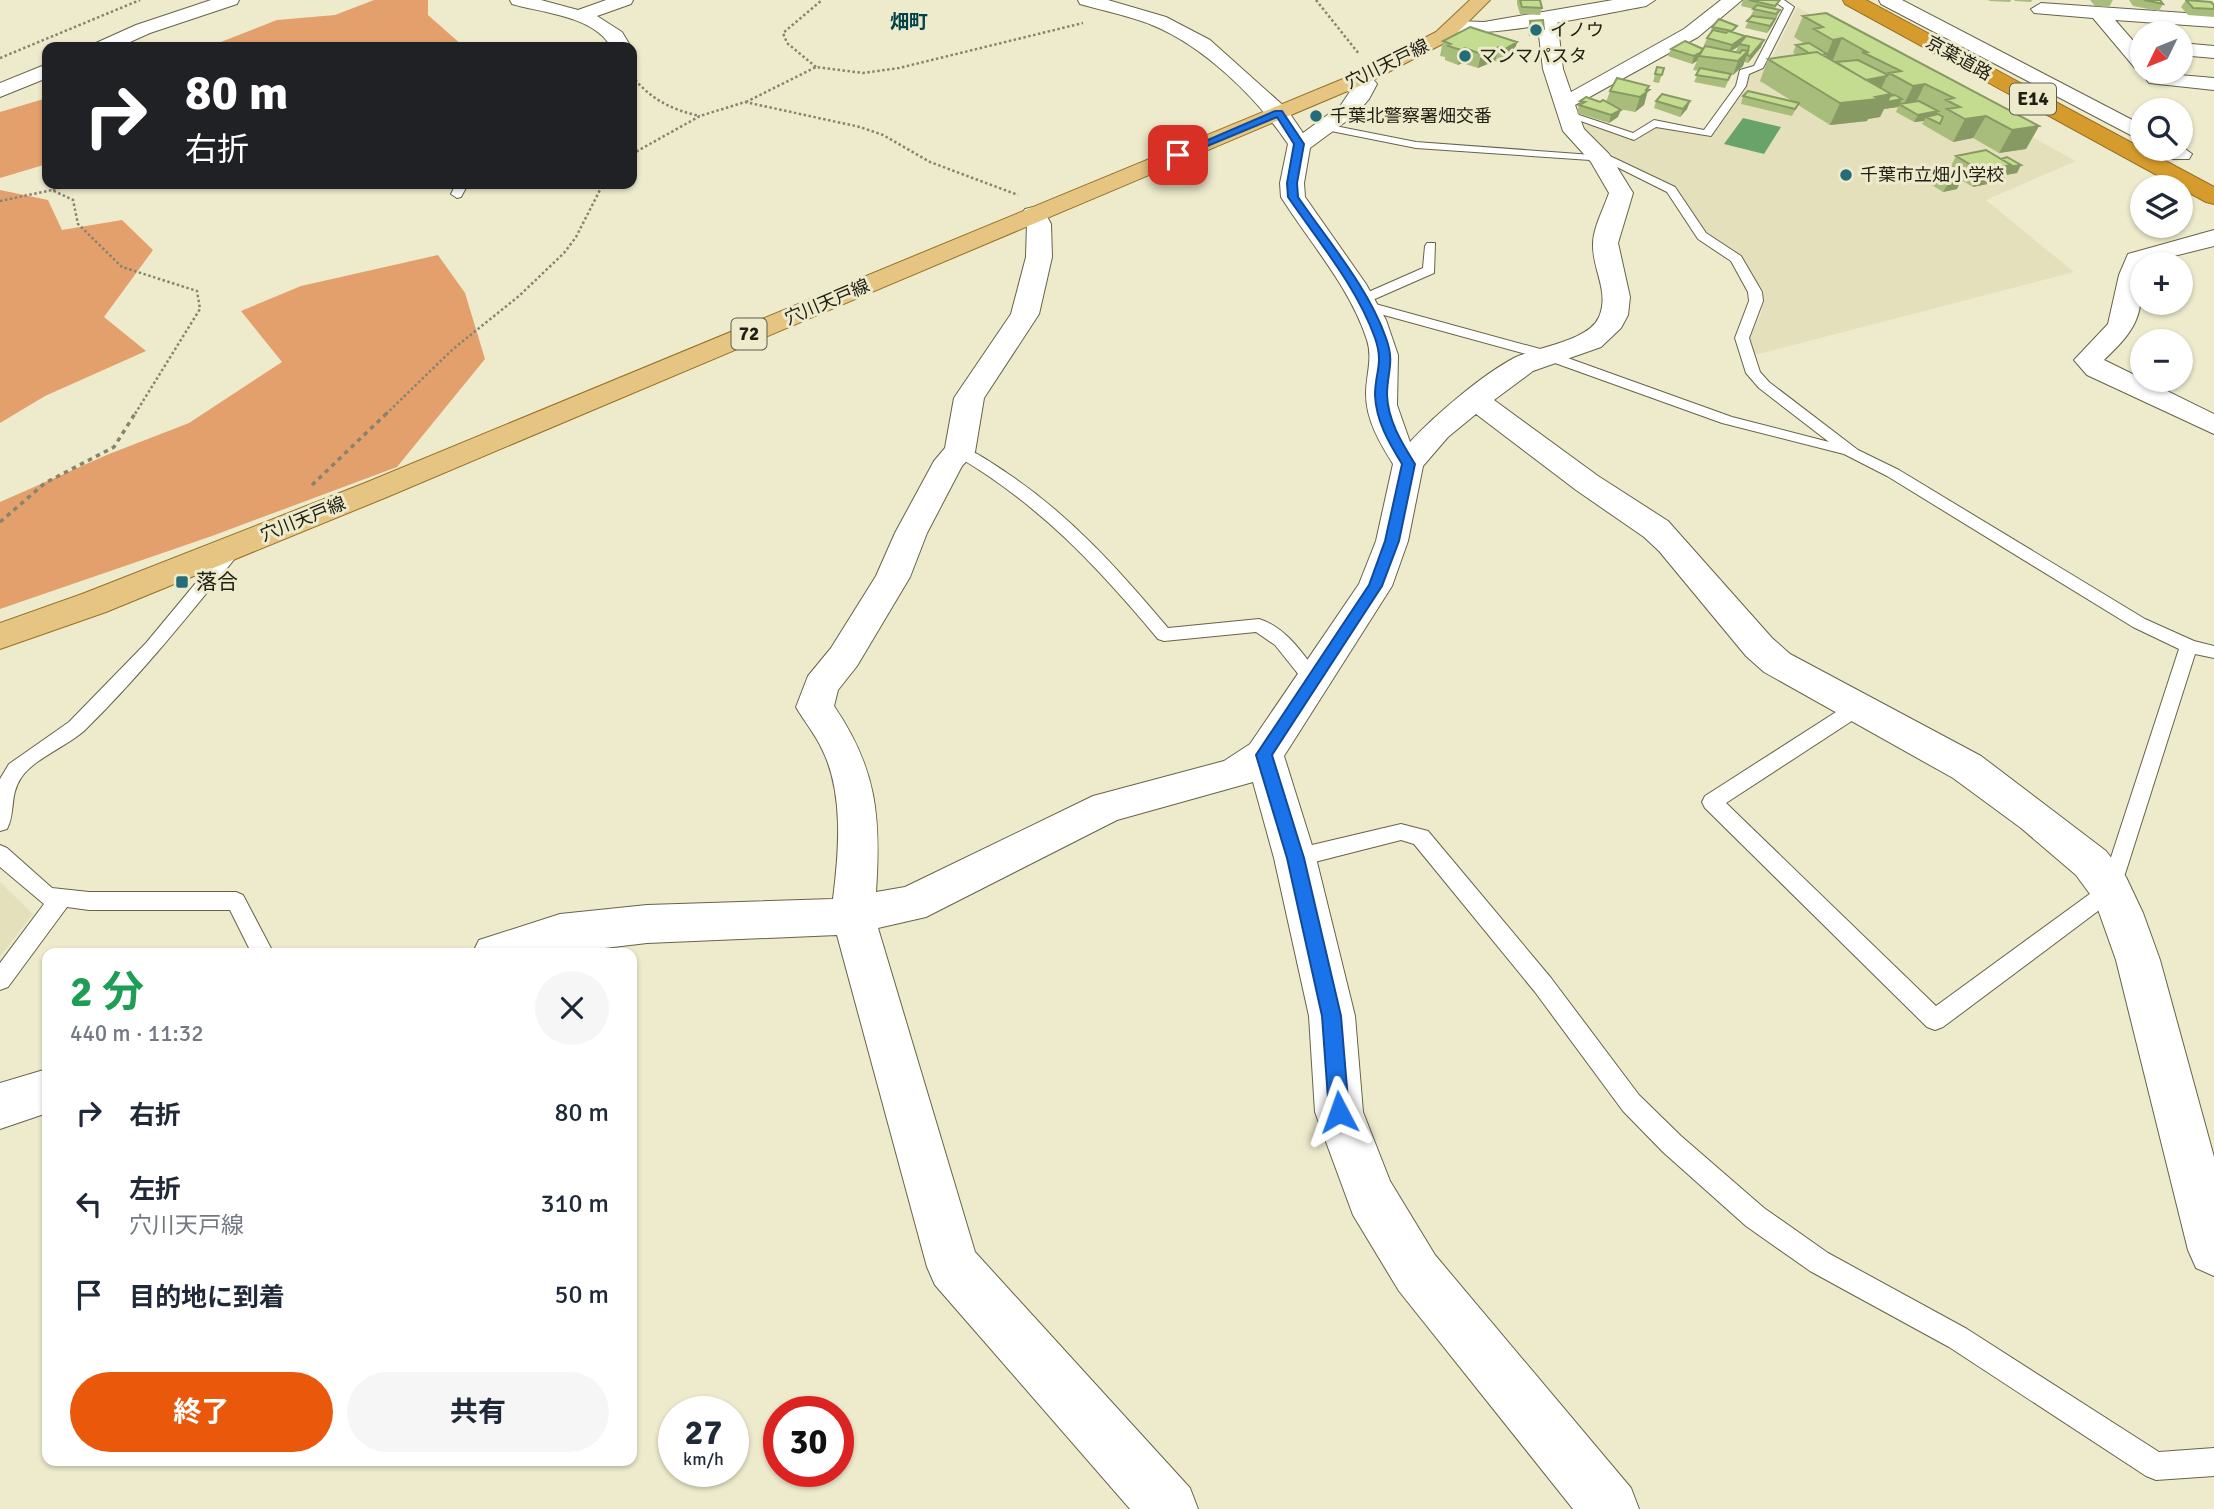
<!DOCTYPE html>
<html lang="ja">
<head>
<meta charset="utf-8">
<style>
  body { margin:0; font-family:Signika,"Noto Sans JP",sans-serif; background:#f6f6f7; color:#1f2937; height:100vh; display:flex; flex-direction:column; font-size:26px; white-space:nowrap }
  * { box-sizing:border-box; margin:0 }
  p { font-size:23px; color:#747a83 }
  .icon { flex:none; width:38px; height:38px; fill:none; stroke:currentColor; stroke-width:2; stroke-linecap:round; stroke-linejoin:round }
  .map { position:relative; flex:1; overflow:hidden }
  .panel { position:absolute; left:42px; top:948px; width:595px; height:518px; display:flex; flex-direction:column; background:#fff; border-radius:14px; box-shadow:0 2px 5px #0004 }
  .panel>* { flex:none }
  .guide { position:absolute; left:42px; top:42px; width:595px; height:147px; border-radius:14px; box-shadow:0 2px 5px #0004; background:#202124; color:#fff; overflow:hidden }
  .needle { width:46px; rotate:227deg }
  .buttons { position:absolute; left:2130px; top:21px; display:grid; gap:14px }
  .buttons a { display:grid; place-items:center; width:63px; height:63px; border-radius:50%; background:#fff; box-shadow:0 2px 5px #0004; font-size:35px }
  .speed { position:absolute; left:658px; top:1396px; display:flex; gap:14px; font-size:35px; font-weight:700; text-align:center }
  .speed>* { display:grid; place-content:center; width:91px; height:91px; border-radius:50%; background:#fff; box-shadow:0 2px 5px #0004; line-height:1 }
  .speed small { font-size:18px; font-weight:400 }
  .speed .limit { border:10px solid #d22; background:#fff; color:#111 }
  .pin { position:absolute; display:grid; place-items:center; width:60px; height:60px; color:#fff; margin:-30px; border-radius:14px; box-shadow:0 4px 10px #0006 }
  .me { position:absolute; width:77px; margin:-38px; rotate:356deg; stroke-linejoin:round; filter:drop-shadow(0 0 5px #0008) }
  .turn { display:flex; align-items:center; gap:24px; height:147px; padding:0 28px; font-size:32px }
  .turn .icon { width:91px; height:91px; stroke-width:2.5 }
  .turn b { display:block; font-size:49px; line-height:60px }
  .round { display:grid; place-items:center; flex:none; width:74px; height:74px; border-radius:37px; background:#f6f6f7 }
  .headline { display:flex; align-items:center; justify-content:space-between; height:119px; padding:0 28px }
  h1 { font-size:42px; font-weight:700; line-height:52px; color:#1e9e55 }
  .cta { display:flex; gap:14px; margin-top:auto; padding:14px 28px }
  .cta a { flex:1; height:80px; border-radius:42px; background:#ea580c; color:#fff; font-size:28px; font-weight:700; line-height:80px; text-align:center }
  .cta a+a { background:#f6f6f7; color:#1f2937 }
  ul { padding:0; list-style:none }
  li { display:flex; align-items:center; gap:21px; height:91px; padding:0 28px }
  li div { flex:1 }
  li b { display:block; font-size:26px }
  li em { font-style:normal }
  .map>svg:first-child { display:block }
  .built { fill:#e5e0bc }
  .forest { fill:#e3a06d }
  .water { fill:#68a46a }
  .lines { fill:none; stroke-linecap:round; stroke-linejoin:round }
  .lane-casing { stroke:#666349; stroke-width:2 }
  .street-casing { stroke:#666349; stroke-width:2 }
  .secondary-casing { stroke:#666349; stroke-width:2 }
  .primary-casing { stroke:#967125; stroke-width:2 }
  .highway-casing { stroke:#967125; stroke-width:2 }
  .path-far1 { stroke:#86846f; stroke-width:2.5; stroke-dasharray:2.5 2.5; stroke-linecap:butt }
  .path { stroke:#86846f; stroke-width:3.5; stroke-dasharray:4.5 4.5; stroke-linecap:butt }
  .lane { fill:#fff; fill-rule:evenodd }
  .street { fill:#fff; fill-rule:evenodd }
  .secondary { fill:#fff; fill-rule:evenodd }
  .primary { fill:#e6c481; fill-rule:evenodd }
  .highway { fill:#d59c2d; fill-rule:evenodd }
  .wall { fill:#a8bd7b; fill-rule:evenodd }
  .shaded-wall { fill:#889a64 }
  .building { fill:#c3dc8f; stroke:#889a64; stroke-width:2 }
  .route { fill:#1a73e8; stroke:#114b97; stroke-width:2 }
  .poi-dot { fill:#246c78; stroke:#eeebcd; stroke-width:2.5 }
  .labels { text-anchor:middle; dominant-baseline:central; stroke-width:6; stroke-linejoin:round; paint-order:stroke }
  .far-poi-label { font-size:18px; fill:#212015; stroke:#eeebcd; text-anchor:start }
  .far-street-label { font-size:18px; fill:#212015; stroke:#eeebcd }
  .far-neighbourhood-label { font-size:19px; font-weight:bold; fill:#00414a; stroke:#eeebcd }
  .shield { fill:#eeebcd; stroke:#5e5d4c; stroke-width:2 }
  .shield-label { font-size:19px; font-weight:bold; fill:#212015 }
  .poi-label { font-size:21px; fill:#212015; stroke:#eeebcd; text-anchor:start }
</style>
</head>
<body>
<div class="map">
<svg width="2214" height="1509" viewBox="0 0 2214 1509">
  <rect width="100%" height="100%" fill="#eeebcd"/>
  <path class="built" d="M1797,7L2076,161L1986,200L2074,272L1755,355L1748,339L1761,314L1764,292L1739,257L1707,234L1675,188L1617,159L1579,126L1590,125L1636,140L1654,127L1662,126L1709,137L1747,84L1749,73L1766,69Z
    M0,882L33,914L0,957Z"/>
  <path class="forest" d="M374,0H428V15L463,46L208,47L277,20L335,15Z
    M47,98V164L0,178V112Z
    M0,190L48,200L62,230L122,220L153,250L104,317L146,351L45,396L0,423Z
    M438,255L465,293L485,359L397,467L212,536L0,609V502L109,454L189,423L282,362L241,311L301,286Z"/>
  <path class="water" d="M1743,118L1781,127L1764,154L1724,144Z"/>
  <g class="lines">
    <g class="lane-casing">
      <path id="lane" d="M1772,0H1784L1794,7L1763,68L1749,74L1746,86L1711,136L1656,127L1634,140L1561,114L1570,112L1633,133L1654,120L1704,130L1736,86L1740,70L1754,66L1784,8Z
        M1325,124L1416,142L1592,155L1587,151L1593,148L1675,187L1706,233L1741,256L1762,292L1763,301L1749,338L1760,372L1769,382L1858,450L1899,470L2145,619L2194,641L2214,646V658L2195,654L2118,896L1943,1027L1935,1030L1927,1027L1705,808L1702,802L1705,796L1850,703H1864L1866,708L1864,713L1726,803L1936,1006L2102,885L2179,649L2133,627L1887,476L1844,454L1722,423L1541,358L1362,309V304L1355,300L1357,297L1423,268L1425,246L1427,243H1435L1434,273L1368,302L1551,352L1732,417L1829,442L1759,388L1746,373L1735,338L1749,301L1748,292L1731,261L1698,239L1667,192L1605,161L1416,148L1321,129V125Z
        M456,184H468L461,197L457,198L451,194Z
        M960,447C976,451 993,464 1007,473C1070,515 1120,571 1168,628L1259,619C1286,627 1303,654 1319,675L1322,680L1319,685H1307L1275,645L1256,632L1164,641L1158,639C1096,565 1039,504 955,455L952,452L955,449Z
        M235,541L241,543L243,547L241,551C191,612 142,674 85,730C68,746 33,759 21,778C9,796 16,812 7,829L0,831V779L9,764L69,722L146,643L229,543Z
        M1401,824L1428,831L1551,978L1639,1095L1681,1136L1764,1208L1828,1253L1967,1329L2159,1452L2214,1448V1476L2156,1480L2146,1476L1949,1347L1810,1271L1746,1226L1663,1152L1623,1111L1535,992L1414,844L1401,840L1295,867L1288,864L1285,858L1288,852L1295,849Z
        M0,845L7,848L52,888L89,892H236L243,895L274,954H252L230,910H89L67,907L8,987L0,990V963L44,904L0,867Z"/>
    </g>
    <g class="street-casing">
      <path id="street" d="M211,0H239L237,4L150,33L119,47H93L96,43L136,25Z
        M510,0H541L578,10L606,0H633L631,4L597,16L622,32L631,47H611C594,16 543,13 512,4Z
        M1078,0H1108L1166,17L1210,40L1286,108L1303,133L1341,105L1355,84L1352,78L1355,74H1369L1377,84L1369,99L1356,114L1310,148L1304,183L1305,197L1366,284L1386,320L1398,355L1397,405L1410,442C1435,415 1482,375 1514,358C1537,347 1589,341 1599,317C1610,292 1592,269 1593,244C1593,228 1604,208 1609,193L1591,162L1563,131L1543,69L1537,19L1540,15L1547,13L1557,19L1563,69L1571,92L1684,29L1721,0H1742L1698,37L1575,105L1584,129L1609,154L1633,193L1618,243L1630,297L1628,315L1621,328L1601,347L1533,371L1494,400L1598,476L1668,521L1772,638L1790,654L1981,756L2106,851L2126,877L2143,913L2160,960L2214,1157V1276L2196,1268L2188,1250L2116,960L2095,901L2076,875L2021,828L1953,778L1764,672L1746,656L1659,551L1644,537L1576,490L1476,414L1448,437L1423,466L1408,541L1392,586L1284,756L1316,858L1355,1016L1363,1112L1390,1181L1435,1255L1631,1488L1639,1509H1573L1399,1291L1353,1215L1315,1112L1309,1016L1274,858L1253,782L1117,820L926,917L878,928L975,1252L1190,1488L1198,1509H1130L935,1285L927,1267L837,935L647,943L554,954H472L479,940L560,914L647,905L833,899C839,852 844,793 822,749C815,734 804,721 796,707L808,676L831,648L876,576L895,533L934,461L945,448L954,398L1011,314L1026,257L1027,224L1022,214L1025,209L1034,207L1043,209L1051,224L1052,257L1039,314L984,398L975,452L962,466L927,533L910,577L857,666L838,690L834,706C877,769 881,817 876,892L905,887L1093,796L1224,761L1250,744L1359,584L1376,541L1393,464C1380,443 1366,420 1366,394C1366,375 1373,359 1367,340C1350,287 1310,243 1281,197L1280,183L1288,144C1257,98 1204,46 1152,25C1130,16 1104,11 1080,4Z
        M1879,0H1902L2142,125V141L1881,4Z
        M2041,3L2214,15V27L2115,20L2142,51V70L2135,68L2093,18L2034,13L2031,9Z
        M2180,43L2214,46V58L2180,55Z
        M47,64V78L0,97V83Z
        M2156,73L2214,78V90L2149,83L2146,79L2149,75Z
        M2180,145L2192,154L2189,159H2173L2160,149H2180Z
        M2214,230V246L2142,264C2142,315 2141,325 2104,360L2214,414V434L2087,375L2074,360L2108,324L2119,275L2128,254Z
        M47,1069V1113L0,1129V1083Z"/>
    </g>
    <g class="secondary-casing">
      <path id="secondary" d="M1613,0H1655L1646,6C1617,11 1458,46 1444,27L1454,21L1484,22Z"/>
    </g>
    <g class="primary-casing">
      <path id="primary" d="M1470,0H1490L1450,40L1369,82L387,497L106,612L0,649V623L82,594L365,483L1355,74L1436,32Z"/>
    </g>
    <g class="highway-casing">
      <path id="highway" d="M1843,0H1866L2214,187V204L2206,202L1845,4Z"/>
    </g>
    <path class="path-far1" d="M1316,0L1359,54
      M0,58L140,0
      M816,67L787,43L783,33L822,0
      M632,76C650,99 672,110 700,116
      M746,102L816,67L863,73L899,68L1083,23
      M632,154L700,116L745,102L860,127L883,135L930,162L1018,195
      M53,190L71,184
      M0,201L52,190L73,200L78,224L122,267L197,291L200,309L135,414
      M386,414L453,349L519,296L564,253L576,237L603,184"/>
    <path class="path" d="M312,485L388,412
      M0,522L45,483L114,447L136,412"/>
    <use href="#lane" class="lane"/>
    <use href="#street" class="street"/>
    <use href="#secondary" class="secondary"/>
    <use href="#primary" class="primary"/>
    <use href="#highway" class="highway"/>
  </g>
  <path class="wall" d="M1517,0H1540L1542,8L1540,15L1520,14L1517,4Z
    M1743,0H1780L1775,9L1780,10L1772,26L1767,33L1745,28L1754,9L1741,6Z
    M1988,0H2011L2010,2L1990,1Z
    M2014,0H2032L2031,2L2015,1Z
    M2090,0H2113L2109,7L2095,6Z
    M2129,0H2160L2163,4L2159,11L2133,6Z
    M2186,0L2214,5V17L2188,15L2181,7Z
    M1803,16L2039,126L2026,149L1999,153L1973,138L1953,142L1922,124L1924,121L1914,122L1896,112L1898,107L1884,109L1880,117L1868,119L1867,121L1830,125L1798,105L1792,116L1741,104L1743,96L1792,101L1760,81L1768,59L1797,55L1793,53L1796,45L1805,44L1794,37Z
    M1719,19L1734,33L1761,47L1748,63L1744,62L1743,66L1733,75H1731L1725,88L1694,82L1699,71L1693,70L1697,61L1692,64L1668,56L1671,49H1703L1709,46L1704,45L1707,38L1710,34L1712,27ZM1738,47L1736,51L1740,53L1731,51Z
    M1530,21L1544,29L1542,36H1529L1528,28Z
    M1443,41L1517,42L1513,57L1502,64L1495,61L1478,68L1462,63L1458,65L1445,60V57L1440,56Z
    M1657,67L1664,68L1659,83L1653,82Z
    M1649,86L1644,105L1635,112L1619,109L1618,117L1609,123L1577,113L1580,101L1606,102L1610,91Z
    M1656,101H1690L1687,109L1680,117L1654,108Z
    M1956,156L2017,173L2006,175L2002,181L1973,187L1948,172Z
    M1929,173L1957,189L1943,192L1925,181Z"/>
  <path class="shaded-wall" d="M1780,10L1772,26L1767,33L1770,26Z
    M1745,36L1738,47L1729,52L1732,45Z
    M1842,38L1833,60L1824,61L1833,40Z
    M1764,40L1761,47L1748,63L1750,56Z
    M1517,42L1513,57L1502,64L1505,49Z
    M1499,47L1495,61L1478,68L1481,54Z
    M1465,48L1462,63L1458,65L1461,50Z
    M1706,50L1699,56L1697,61L1692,64L1694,56Z
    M1748,51L1743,66L1733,75L1738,61Z
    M1887,76L1880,91L1866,80Z
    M1925,84L1914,106H1903L1913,86Z
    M1649,86L1644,105L1635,112L1640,97Z
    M1891,94L1887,102L1902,99L1898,107L1884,109L1880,117L1868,119L1867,121L1830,125L1840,103Z
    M1690,101L1687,109L1680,117L1683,109Z
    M1621,110L1618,117L1609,123L1611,115Z
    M1938,111L1934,119L1926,117L1924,121L1914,122L1918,115Z
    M1986,116L1973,138L1953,142L1965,119Z
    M2039,126L2026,149L1999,153L2012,130Z
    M2011,165H2021L2017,173L2006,175L2002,181L1973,187L1981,171Z
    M1961,181L1957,189L1943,192L1948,184Z"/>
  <path class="building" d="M1520,0H1540L1542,8L1522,7Z
    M1749,0H1780L1775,6Z
    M2144,0H2160L2163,4Z
    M2186,0L2211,2L2214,5V9L2193,8Z
    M1757,5L1780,10L1776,14L1753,9Z
    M1826,13L2039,126L2012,130L1986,116L1965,119L1947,109L1960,107L1946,100L1954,98L1925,84L1913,86L1889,73L1901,71L1862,52H1867L1842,38L1833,40L1814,29L1823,27L1803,16Z
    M1752,16L1775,19L1770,26L1747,21Z
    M1719,19L1737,26L1732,31L1712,27Z
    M1543,20L1544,29L1531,28L1530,21Z
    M1470,27L1517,42L1505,49L1499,47L1481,54L1465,48L1461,50L1448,46L1451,44L1443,41Z
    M1713,30L1726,33L1729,31L1745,36L1732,45L1707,38Z
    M1746,36L1764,40L1750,56L1747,55L1749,46L1739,44Z
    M1685,41L1703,49L1700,53L1694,56L1671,49Z
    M1809,43L1827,54L1822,55L1817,52L1809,53L1796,45Z
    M1705,46L1740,53L1742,50L1748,51L1738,61L1699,56Z
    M1817,52L1891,94L1875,97L1878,99L1840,103L1768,59Z
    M1858,60L1888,75L1887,76L1866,80L1836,62Z
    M1657,67L1664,68L1662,75L1655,74Z
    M1700,68L1731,74L1728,80L1696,75Z
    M1617,78L1649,86L1646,90H1649L1640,97L1610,91Z
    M1748,91L1799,103L1795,109L1743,96Z
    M1662,94L1690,101L1683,109L1656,101Z
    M1895,95L1902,99L1887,102L1890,96Z
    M1586,97L1600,102L1603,100L1621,110L1611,115L1579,105L1585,102L1580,101Z
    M1919,101L1938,111L1918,115L1899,104Z
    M1938,114L1943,117L1940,124L1926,117Z
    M1986,150L2011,165L1981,171L1956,156Z
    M2007,157L2021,165L2010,167L2011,165L2001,159Z
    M1942,170L1961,181L1948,184L1929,173Z"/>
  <path class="route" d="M1275,111H1282L1304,144L1297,183L1298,197C1328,241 1368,287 1386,338C1395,363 1387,372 1387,395C1388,421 1402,443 1415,464L1399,541L1382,586L1272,755L1304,858L1341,1016L1349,1112L1346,1119L1339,1121L1332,1119L1329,1112L1322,1016L1287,858L1256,755L1369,585L1385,541L1402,464C1389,443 1376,421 1375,395C1375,372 1384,364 1375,338C1357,287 1318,241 1288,197L1287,183L1294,144L1277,117L1181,157L1173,155Z"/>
  <g class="poi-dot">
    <circle cx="1536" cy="30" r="7"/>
    <circle cx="1465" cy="56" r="7"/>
    <circle cx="1316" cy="116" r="7"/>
    <circle cx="1846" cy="175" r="7"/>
    <rect x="175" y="575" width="14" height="14" rx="3.5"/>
  </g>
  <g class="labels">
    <g class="far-poi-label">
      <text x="1550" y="30">イノウ</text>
      <text x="1479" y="56">マンマパスタ</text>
      <text x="1330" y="116">千葉北警察署畑交番</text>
      <text x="1860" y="175">千葉市立畑小学校</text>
    </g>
    <g class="far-street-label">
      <text transform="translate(1959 58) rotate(29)">京葉道路</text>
      <text transform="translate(1387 64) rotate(-26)">穴川天戸線</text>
      <text transform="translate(827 302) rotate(-23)">穴川天戸線</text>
      <text transform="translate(303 519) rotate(-22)">穴川天戸線</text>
    </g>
    <g class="far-neighbourhood-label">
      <text x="909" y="22">畑町</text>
    </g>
    <g class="shield">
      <rect x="2010" y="83.5" width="46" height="31" rx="5"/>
      <rect x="731.5" y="318.5" width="35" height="31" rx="5"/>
    </g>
    <g class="shield-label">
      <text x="2033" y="99">E14</text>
      <text x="749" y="334">72</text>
    </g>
    <g class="poi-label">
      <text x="196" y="582">落合</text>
    </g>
  </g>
</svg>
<div class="buttons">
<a><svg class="needle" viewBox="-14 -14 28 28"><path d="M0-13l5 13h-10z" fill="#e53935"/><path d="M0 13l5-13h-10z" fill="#747a83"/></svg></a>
<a><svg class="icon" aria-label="search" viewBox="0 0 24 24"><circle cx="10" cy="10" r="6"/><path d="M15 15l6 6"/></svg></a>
<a><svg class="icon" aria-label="layers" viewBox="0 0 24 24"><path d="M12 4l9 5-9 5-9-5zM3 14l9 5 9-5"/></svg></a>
<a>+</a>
<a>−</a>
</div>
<div class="speed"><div>27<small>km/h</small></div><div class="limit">30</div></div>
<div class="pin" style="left:1178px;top:155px;background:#d93025"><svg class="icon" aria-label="arrive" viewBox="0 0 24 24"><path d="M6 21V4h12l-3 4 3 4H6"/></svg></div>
<svg class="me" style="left:1339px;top:1112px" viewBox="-20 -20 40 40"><path d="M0-17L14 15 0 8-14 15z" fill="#1a73e8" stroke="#fff" stroke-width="4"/></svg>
<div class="guide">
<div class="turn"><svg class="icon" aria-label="right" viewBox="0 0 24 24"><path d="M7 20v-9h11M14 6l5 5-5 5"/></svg><div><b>80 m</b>右折</div></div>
</div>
<section class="panel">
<div class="headline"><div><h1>2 分</h1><p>440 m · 11:32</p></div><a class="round"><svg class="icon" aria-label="close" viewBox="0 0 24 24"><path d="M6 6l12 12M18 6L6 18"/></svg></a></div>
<ul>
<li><svg class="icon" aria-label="right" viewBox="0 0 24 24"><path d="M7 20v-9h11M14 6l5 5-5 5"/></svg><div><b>右折</b></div><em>80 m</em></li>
<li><svg class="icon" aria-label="left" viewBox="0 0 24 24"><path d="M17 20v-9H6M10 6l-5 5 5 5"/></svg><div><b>左折</b><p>穴川天戸線</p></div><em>310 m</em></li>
<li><svg class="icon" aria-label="arrive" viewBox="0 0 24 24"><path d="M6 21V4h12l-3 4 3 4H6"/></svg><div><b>目的地に到着</b></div><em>50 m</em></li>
</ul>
<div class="cta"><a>終了</a><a>共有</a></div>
</section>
</div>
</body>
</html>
